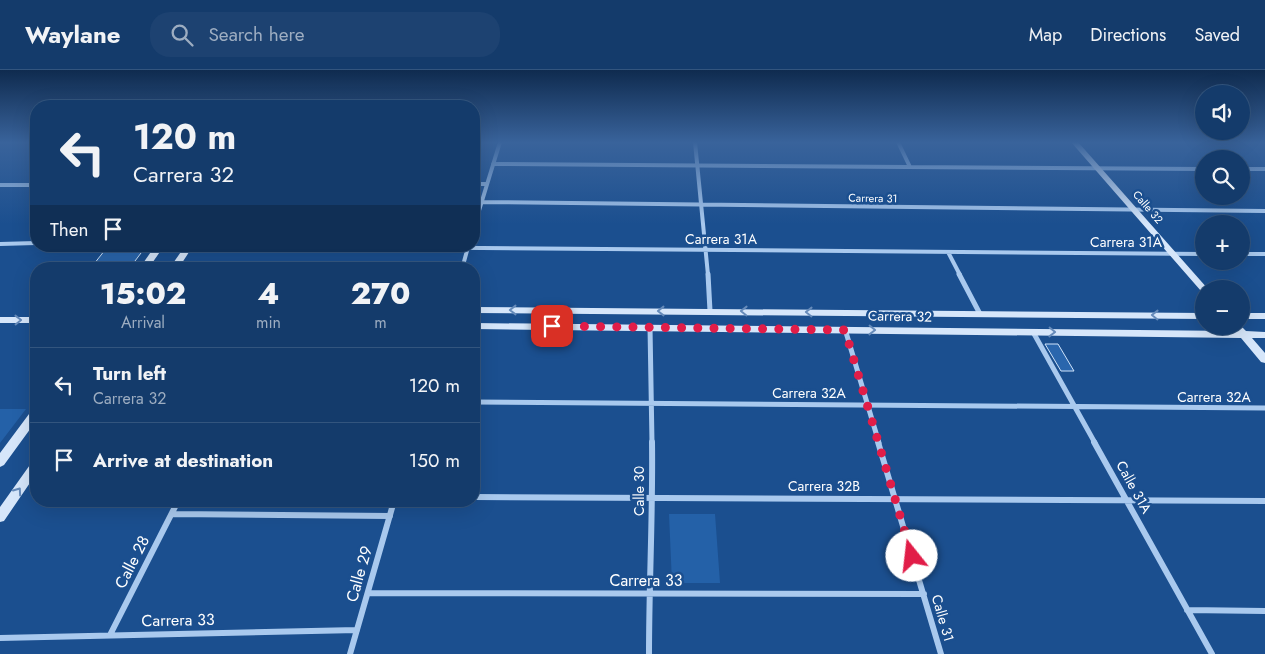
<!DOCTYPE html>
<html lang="en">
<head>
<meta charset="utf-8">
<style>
  body { margin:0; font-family:Jost,sans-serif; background:#1d4271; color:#f1f3f6; height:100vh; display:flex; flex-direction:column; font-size:19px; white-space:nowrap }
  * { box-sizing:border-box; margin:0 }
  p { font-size:16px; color:#9dadc1 }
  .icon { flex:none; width:28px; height:28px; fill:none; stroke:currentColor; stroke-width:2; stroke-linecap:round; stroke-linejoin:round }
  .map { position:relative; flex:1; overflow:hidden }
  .drawer { position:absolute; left:30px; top:192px; width:450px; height:245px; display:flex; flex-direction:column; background:#143b6b; border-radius:20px; box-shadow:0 5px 20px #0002,0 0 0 1px #33557e }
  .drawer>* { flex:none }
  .guide { position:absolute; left:30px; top:30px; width:450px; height:152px; border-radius:20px; box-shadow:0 5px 20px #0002,0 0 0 1px #33557e; background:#143b6b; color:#f1f3f6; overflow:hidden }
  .controls { position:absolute; left:1195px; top:15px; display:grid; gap:10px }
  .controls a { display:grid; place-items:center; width:55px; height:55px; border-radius:50%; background:#143b6b; box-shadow:0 5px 20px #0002,0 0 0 1px #33557e; font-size:25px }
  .pin { position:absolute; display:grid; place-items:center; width:42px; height:42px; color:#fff; margin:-21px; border-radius:10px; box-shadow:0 2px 8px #0006 }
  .me { position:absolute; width:55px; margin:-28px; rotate:344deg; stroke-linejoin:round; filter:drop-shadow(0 0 4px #0008) }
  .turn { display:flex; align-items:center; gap:18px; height:105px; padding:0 20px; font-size:22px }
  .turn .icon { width:65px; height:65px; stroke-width:2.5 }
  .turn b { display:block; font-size:35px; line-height:42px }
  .then { display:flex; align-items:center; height:48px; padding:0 20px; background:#0003; gap:10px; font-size:19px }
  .eta { display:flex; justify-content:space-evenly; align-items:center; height:85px; text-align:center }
  .eta b { font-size:30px; font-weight:800; line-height:35px }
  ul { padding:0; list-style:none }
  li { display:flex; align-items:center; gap:15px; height:75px; padding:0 20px; border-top:1px solid #33557e }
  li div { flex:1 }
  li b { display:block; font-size:19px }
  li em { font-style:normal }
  header { display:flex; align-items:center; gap:30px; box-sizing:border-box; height:70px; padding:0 25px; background:#143b6b; border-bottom:1px solid #33557e }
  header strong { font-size:24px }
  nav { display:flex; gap:28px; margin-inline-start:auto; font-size:18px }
  .search { width:350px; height:45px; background:#1d4271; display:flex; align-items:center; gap:12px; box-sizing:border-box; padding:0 18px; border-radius:20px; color:#9dadc1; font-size:19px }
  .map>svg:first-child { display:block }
  .green { fill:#2461a8 }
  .building { fill:#2a66ad; stroke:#cfe3fa }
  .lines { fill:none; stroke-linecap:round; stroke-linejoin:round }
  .street-far2 { stroke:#a9c9ee; stroke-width:4 }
  .street-far1 { stroke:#a9c9ee; stroke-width:5 }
  .street { stroke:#a9c9ee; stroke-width:6 }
  .secondary { fill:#d6e6fa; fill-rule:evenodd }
  .oneway { stroke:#668bba }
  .route { stroke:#e11d48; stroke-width:9; stroke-dasharray:0 16.2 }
  .labels { text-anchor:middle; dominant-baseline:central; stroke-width:5; stroke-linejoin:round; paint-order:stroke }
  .far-street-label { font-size:11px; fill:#fff; stroke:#1b4f8f }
  .street-label { font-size:14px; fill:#fff; stroke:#1b4f8f }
  .near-street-label { font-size:16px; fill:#fff; stroke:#1b4f8f }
</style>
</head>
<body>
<header>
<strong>Waylane</strong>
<div class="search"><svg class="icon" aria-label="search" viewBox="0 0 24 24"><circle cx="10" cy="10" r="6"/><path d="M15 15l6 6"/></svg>Search here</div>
<nav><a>Map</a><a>Directions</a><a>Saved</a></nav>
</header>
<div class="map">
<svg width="1265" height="584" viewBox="0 0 1265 584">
  <rect width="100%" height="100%" fill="#1b4f8f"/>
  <path class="green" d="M0,339H26L0,373Z
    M669,444H715L720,513H672Z"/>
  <path class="building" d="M144,179L129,199H90L105,180Z
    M1045,274H1058L1074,301H1061Z"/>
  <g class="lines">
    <path class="street-far2" d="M695,72L708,205
      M898,72L910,97
      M493,94L1204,99
      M1241,99H1265
      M474,114H486
      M0,115H36
      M481,132L1265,141
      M474,157L500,72
      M0,174L36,173
      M239,176L1204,184
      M948,182L960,205
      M1241,184H1265
      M462,199L468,177"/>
    <path class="street-far1" d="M708,204L710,241
      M959,204L980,244
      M650,257L652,373
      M845,259L879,373
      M1033,262L1095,373
      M474,332L1265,338"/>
    <path class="street" d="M878,372L941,584
      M1094,372L1212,584
      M474,427L1265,431
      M172,444L390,446
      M368,523L924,524
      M1187,540L1265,541
      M110,565L178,431
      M0,568L357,560
      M350,584L394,431
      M649,584C649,513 653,443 652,372"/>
    <path class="secondary" d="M1071,72H1078L1208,219H1204V222L1201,221Z
      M155,176H164L148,199H139Z
      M185,176H193L178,199H169Z
      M474,237L1204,243V249L474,243Z
      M1241,243H1265V249H1241Z
      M0,247H36V253H0Z
      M474,253L1235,261L1231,256H1241L1246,261L1265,262V268H1252L1265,283V293L1261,292L1241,268L474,259Z
      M36,339V351L4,395L0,397V383L32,340Z
      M36,390V404L4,451L0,452V437L32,392Z"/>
  </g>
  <defs><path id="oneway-chevron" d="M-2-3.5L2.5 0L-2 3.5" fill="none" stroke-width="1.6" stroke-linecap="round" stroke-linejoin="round" transform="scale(1.25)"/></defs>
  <g class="oneway">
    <use href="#oneway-chevron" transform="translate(513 240) rotate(-180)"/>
    <use href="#oneway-chevron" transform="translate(661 241) rotate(-180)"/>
    <use href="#oneway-chevron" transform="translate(744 241) rotate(-179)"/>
    <use href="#oneway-chevron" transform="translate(809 242) rotate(-179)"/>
    <use href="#oneway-chevron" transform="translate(1155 245) rotate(-179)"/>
    <use href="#oneway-chevron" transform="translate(18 250) rotate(-1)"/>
    <use href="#oneway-chevron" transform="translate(872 260) rotate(1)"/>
    <use href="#oneway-chevron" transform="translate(1052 262) rotate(1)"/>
    <use href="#oneway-chevron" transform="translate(18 421) rotate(-55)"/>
  </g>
  <linearGradient id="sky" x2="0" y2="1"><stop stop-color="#0f2b4f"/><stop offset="0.47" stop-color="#39639b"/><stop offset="1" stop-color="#39639b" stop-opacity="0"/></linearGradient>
  <rect width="1265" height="154" fill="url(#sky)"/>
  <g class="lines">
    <path class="route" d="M552,256L845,260L912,486"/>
  </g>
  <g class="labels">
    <g class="far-street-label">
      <text transform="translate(873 128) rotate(1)">Carrera 31</text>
      <text transform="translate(1148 137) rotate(49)">Calle 32</text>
    </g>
    <g class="street-label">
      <text x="721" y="169">Carrera 31A</text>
      <text x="1126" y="172">Carrera 31A</text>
      <text transform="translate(900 246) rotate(1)">Carrera 32</text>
      <text x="809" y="323">Carrera 32A</text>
      <text x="1214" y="327">Carrera 32A</text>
      <text x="824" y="416">Carrera 32B</text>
      <text transform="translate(1134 417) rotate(61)">Calle 31A</text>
      <text transform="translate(639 421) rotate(-90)">Calle 30</text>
      <text transform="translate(943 548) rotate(74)">Calle 31</text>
    </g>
    <g class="near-street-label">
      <text transform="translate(132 492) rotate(-63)">Calle 28</text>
      <text transform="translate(359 504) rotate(-74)">Calle 29</text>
      <text x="646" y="510">Carrera 33</text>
      <text transform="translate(178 550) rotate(-1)">Carrera 33</text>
    </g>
  </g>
</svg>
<div class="controls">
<a><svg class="icon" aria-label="sound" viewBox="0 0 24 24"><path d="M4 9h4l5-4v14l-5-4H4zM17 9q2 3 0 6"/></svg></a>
<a><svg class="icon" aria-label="search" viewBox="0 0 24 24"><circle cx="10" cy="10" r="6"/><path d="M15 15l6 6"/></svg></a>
<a>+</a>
<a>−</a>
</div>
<div class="pin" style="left:552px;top:256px;background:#d93025"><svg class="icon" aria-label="arrive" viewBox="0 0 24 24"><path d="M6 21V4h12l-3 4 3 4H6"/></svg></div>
<svg class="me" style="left:912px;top:486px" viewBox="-20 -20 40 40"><circle r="19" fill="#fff"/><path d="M0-13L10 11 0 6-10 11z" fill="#e11d48"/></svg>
<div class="guide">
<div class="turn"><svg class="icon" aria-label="left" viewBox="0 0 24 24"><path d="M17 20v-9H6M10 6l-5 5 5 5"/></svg><div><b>120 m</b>Carrera 32</div></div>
<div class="then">Then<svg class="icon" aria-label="arrive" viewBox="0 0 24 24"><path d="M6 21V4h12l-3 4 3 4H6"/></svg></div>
</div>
<section class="drawer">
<div class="eta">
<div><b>15:02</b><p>Arrival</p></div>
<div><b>4</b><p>min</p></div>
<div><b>270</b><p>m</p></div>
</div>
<ul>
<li><svg class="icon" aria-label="left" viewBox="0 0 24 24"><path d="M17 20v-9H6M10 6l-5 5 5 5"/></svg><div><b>Turn left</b><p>Carrera 32</p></div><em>120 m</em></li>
<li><svg class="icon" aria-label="arrive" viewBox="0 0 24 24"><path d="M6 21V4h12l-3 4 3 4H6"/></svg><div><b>Arrive at destination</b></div><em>150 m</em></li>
</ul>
</section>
</div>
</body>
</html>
